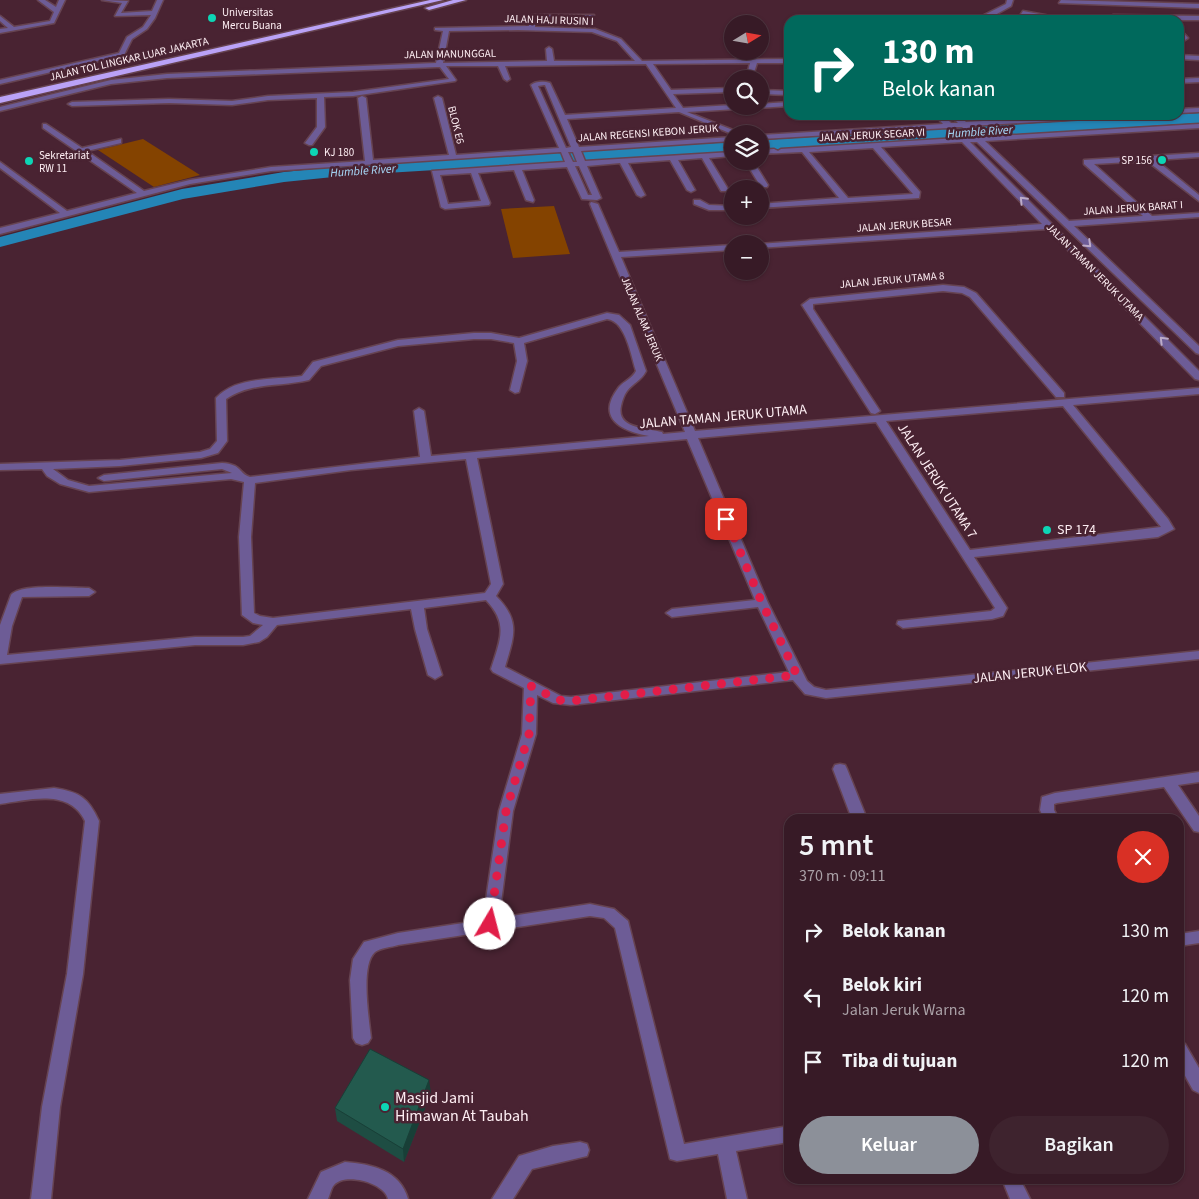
<!DOCTYPE html>
<html lang="id">
<head>
<meta charset="utf-8">
<style>
  body { margin:0; font-family:"Source Sans 3",sans-serif; background:#3e232e; color:#f1f3f6; height:100vh; display:flex; flex-direction:column; font-size:19px; white-space:nowrap }
  * { box-sizing:border-box; margin:0 }
  p { font-size:16px; color:#aaa1a7 }
  .icon { flex:none; width:28px; height:28px; fill:none; stroke:currentColor; stroke-width:2; stroke-linecap:round; stroke-linejoin:round }
  .map { position:relative; flex:1; overflow:hidden }
  .details { position:absolute; left:784px; top:814px; width:400px; height:370px; display:flex; flex-direction:column; background:#371a26; border-radius:15px; box-shadow:0 1px 4px #0004,0 0 0 1px #513843 }
  .details>* { flex:none }
  .hud { position:absolute; left:784px; top:15px; width:400px; height:105px; border-radius:15px; box-shadow:0 1px 4px #0004,0 0 0 1px #513843; background:#00695c; color:#fff; overflow:hidden }
  .needle { width:32px; rotate:79deg }
  .tools { position:absolute; left:724px; top:15px; display:grid; gap:10px }
  .tools a { display:grid; place-items:center; width:45px; height:45px; border-radius:50%; background:#371a26; box-shadow:0 1px 4px #0004,0 0 0 1px #513843; font-size:25px }
  .pin { position:absolute; display:grid; place-items:center; width:42px; height:42px; color:#fff; margin:-21px; border-radius:10px; box-shadow:0 2px 8px #0006 }
  .me { position:absolute; width:55px; margin:-28px; rotate:8deg; stroke-linejoin:round; filter:drop-shadow(0 0 4px #0008) }
  .turn { display:flex; align-items:center; gap:18px; height:105px; padding:0 15px; font-size:22px }
  .turn .icon { width:65px; height:65px; stroke-width:2.5 }
  .turn b { display:block; font-size:35px; line-height:42px }
  .round { display:grid; place-items:center; flex:none; width:52px; height:52px; border-radius:26px; background:#3e232e }
  .headline { display:flex; align-items:center; justify-content:space-between; height:85px; padding:0 15px }
  h1 { font-size:30px; font-weight:600; line-height:38px }
  .primary-button { display:flex; gap:10px; margin-top:auto; padding:10px 15px }
  .primary-button a { flex:1; height:58px; border-radius:30px; background:#8c9099; color:#fff; font-size:20px; font-weight:600; line-height:58px; text-align:center }
  .primary-button a+a { background:#3e232e; color:#f1f3f6 }
  ul { padding:0; list-style:none }
  li { display:flex; align-items:center; gap:15px; height:65px; padding:0 15px }
  li div { flex:1 }
  li b { display:block; font-size:19px }
  li em { font-style:normal }
  .map>svg:first-child { display:block }
  .green { fill:#844300 }
  .lines { fill:none; stroke-linecap:round; stroke-linejoin:round }
  .river { fill:#2485b6; fill-rule:evenodd }
  .street-casing { stroke:#664351; stroke-width:3 }
  .highway-casing { stroke:#664351; stroke-width:3 }
  .street { fill:#6d5c96; fill-rule:evenodd }
  .highway { fill:#baa2f7; fill-rule:evenodd }
  .wall { fill:#1e4d43 }
  .shaded-wall { fill:#183f37 }
  .building { fill:#235a4e; stroke:#183f37 }
  .oneway { stroke:#bdacc9 }
  .route { stroke:#e11d48; stroke-width:9; stroke-dasharray:0 16.2 }
  .poi-dot { fill:#0dd5b5; stroke:#492332; stroke-width:2 }
  .labels { text-anchor:middle; dominant-baseline:central; stroke-width:5; stroke-linejoin:round; paint-order:stroke }
  .far-poi-label { font-size:11px; fill:#feeef3; stroke:#492332; text-anchor:start }
  .far-street-label { font-size:11px; fill:#feeef3; stroke:#492332 }
  .far-water-label { font-size:12px; font-style:italic; fill:#a9dcfc; stroke:#492332 }
  .street-label { font-size:14px; fill:#feeef3; stroke:#492332 }
  .poi-label { font-size:14px; fill:#feeef3; stroke:#492332; text-anchor:start }
  .near-poi-label { font-size:16px; fill:#feeef3; stroke:#492332; text-anchor:start }
</style>
</head>
<body>
<div class="map">
<svg width="1199" height="1199" viewBox="0 0 1199 1199">
  <rect width="100%" height="100%" fill="#492332"/>
  <path class="green" d="M143,139L200,175L154,187L98,150Z
    M554,206L570,254L513,258L501,209Z"/>
  <g class="lines">
    <path class="river" d="M1199,113V123L760,150V140Z
      M732,142V152L353,175L284,182L183,199L0,247V237L182,189L284,172L353,165Z"/>
    <g class="street-casing">
      <path id="street" d="M38,0H45L56,7L59,0H65L54,23L0,33V29L8,28L0,21V16L14,27L50,21L54,12Z
        M102,0L128,1L121,13L152,11L157,0H163L155,18L147,29L132,39L124,55L0,84V80L119,53L127,37L143,27L151,15L115,16L122,3Z
        M1007,0H1013L1011,6L995,15L1019,17L1023,11L1072,20L1025,15L1023,20L984,17V15L1006,4Z
        M1061,0L1199,4V8L1059,3Z
        M532,15H594L592,18L535,19V27L595,29L621,39L642,61L789,59V63H757L752,79H746L750,63L653,64L671,90L732,88V92L673,94L683,108L732,105L756,106L753,108L687,112L743,134H732L679,112L567,119L579,147L732,137V141L581,151L585,161L732,152V156L709,158L728,189L727,191H721L702,158L678,160L695,190L691,192L687,190L670,160L628,163L645,195L641,197L637,195L620,163L587,166L601,198L597,200L582,199L567,167L522,170L534,200L533,202L526,200L514,170L478,173L490,203L489,205L445,209L441,207L432,171L565,162L561,152L271,171L190,184L0,234V228L60,213L0,168V162L67,211L137,193L43,128V124H46L82,148L121,139V143L87,151L144,191L190,180L271,167L365,161L358,98L362,96L366,98L373,160L449,155L434,98L438,96L442,98L456,155L559,148L531,85C536,81 544,81 550,83L565,115L676,108L646,64L505,66L510,79L507,81L504,79L498,66H446L456,80L455,81L353,96L324,97L325,127L312,145H309L305,143L317,127V98L268,100L232,105L169,103L72,106L68,104L72,102L169,99L232,101L268,96L353,92L449,79L440,67H437L167,78L111,84L0,111V107L111,80L167,74L436,63L443,31L435,30V28L529,26V17ZM518,30L592,32L617,41L635,61H554L552,49L549,47L546,49L547,61L443,63L449,31ZM544,85H545L571,147L566,148L538,86ZM568,152H573L577,162H573ZM575,166H579L592,195H588ZM471,173L481,201L448,204L440,175Z
        M1113,15L1199,16V20H1112L1110,17Z
        M1179,28L1188,38L1179,44V37H1181Z
        M1179,55L1199,56V60L1179,59Z
        M1199,78V82L1179,83V79Z
        M760,90L789,91V95L760,94Z
        M789,102V106L760,108L757,106H760V104Z
        M1199,108V112L1179,113V109Z
        M935,115H943L951,123H958L950,115H958L966,122L1083,115H1122L1118,117L970,126L981,137L1199,124V128L985,141L1069,221L1143,216L1084,164V160L1199,153V157L1156,160L1199,195V201L1147,161L1094,164L1152,216L1199,213V217L1074,226L1199,346V354L1196,353L977,142H970L1199,371V380L1195,379L1047,229L760,248V244H757L1042,224L962,142L881,147L920,192L919,198L760,208V204L839,198L802,152C786,153 775,153 760,154V150L774,149L778,151L781,149L958,138L947,128L760,139V135L943,124ZM955,127H962L973,137L966,138ZM873,148L913,194L848,198L809,152Z
        M745,161H753L768,185L767,187H761Z
        M694,200H700L709,205L732,206V210H709L694,204Z
        M591,202L598,204L619,252L732,245V250L621,257L695,431L1199,388V394L1073,405L1168,519L1174,529L1158,537L974,557L1007,608L1003,616L992,619L903,628L897,624L898,621L991,611L995,608L876,422L698,438L768,603L807,681L814,687L826,690L1199,651V659L826,698L805,694L793,680L571,705L553,703L537,695L536,734L513,811L499,918L590,904L614,909L628,921L684,1144L789,1126V1142L736,1151L747,1199H727L718,1154L677,1161L670,1159L615,928L604,918L590,916L398,945C392,947 380,948 375,952C360,965 369,1019 371,1038L368,1043L362,1045L356,1043L353,1038L350,980L353,959L364,942L398,933L483,920L499,811L522,734L524,688L493,672L491,669C500,640 509,624 486,600L424,608L427,629L442,675L435,679L428,675L415,629L411,609L277,625L267,637L259,642L243,645H195L0,664V625L11,595C21,583 72,588 89,588L95,592L89,596L22,597L12,626L7,655L195,637H243L250,636L263,625L253,623L242,615L239,537L244,482L231,479L89,492L60,484L47,476L42,469L0,470V464L120,460L200,452L210,449L217,441L216,398C236,376 275,380 302,376L313,362L398,340L474,333H491L519,338L607,313L619,315L630,325L646,371C641,381 633,383 627,391C624,395 622,401 621,406C616,429 647,428 662,432L663,434L685,432L590,204ZM607,319C626,321 631,356 636,371C632,379 624,381 619,387C595,418 621,431 649,436L431,456L424,411L419,408L414,411L420,457L250,477C239,474 242,464 222,463L104,475L98,478L104,481L222,469L232,473L89,486L68,480L53,469L120,466L201,458L218,453L227,441L226,399C251,382 280,387 309,380L321,366L398,346L474,339H491L514,343L517,361L510,390L515,393L519,392L527,361L524,343ZM1063,406L1161,527L970,550L886,421ZM687,439L755,600L672,609L666,613L672,617L758,607L789,672L571,697L561,696L505,667C514,636 521,621 496,596L503,584L477,458ZM466,459L491,584L485,593L273,618L260,616L254,613L251,537L255,483L351,470Z
        M943,285L964,287L976,293L1064,393V397H1056L970,297L962,293L943,291L813,304V309L880,411L875,414L871,413L802,305L810,299Z
        M840,764L845,765L847,769L867,819H852L833,769L835,765Z
        M1199,772V782L1178,785L1199,816V832L1194,831L1164,787L1057,803L1054,804V810L1059,819H1044L1040,810L1042,797L1055,793Z
        M54,788C79,792 88,797 99,821L83,974L60,1107L51,1199H31L42,1107L67,974L85,821C69,788 29,800 0,804V794Z
        M1199,931V943L1179,946V934Z
        M1179,1042L1185,1044L1199,1068V1093L1193,1090L1179,1065Z
        M580,1142L587,1144L589,1150L587,1156L532,1169L513,1199H492L519,1156L553,1146Z
        M345,1162C371,1164 400,1170 408,1199H388C385,1183 345,1172 334,1185C331,1188 330,1195 328,1199H308L321,1172Z
        M1002,1179H1020L1030,1199H1010Z"/>
    </g>
    <g class="highway-casing">
      <path id="highway" d="M430,0H443L0,103V97Z
        M453,0H466L429,10L425,8Z"/>
    </g>
    <use href="#street" class="street"/>
    <use href="#highway" class="highway"/>
  </g>
  <path class="wall" d="M431,1093L404,1162L337,1121L335,1108Z"/>
  <path class="shaded-wall" d="M429,1080L431,1093L404,1162L403,1149Z"/>
  <path class="building" d="M370,1049L429,1080L403,1149L335,1108Z"/>
  <defs><path id="oneway-chevron" d="M-2-3.5L2.5 0L-2 3.5" fill="none" stroke-width="1.6" stroke-linecap="round" stroke-linejoin="round" transform="scale(1.25)"/></defs>
  <g class="oneway">
    <use href="#oneway-chevron" transform="translate(1023 200) rotate(-134)"/>
    <use href="#oneway-chevron" transform="translate(1088 244) rotate(44)"/>
    <use href="#oneway-chevron" transform="translate(1163 340) rotate(-135)"/>
  </g>
  <g class="lines">
    <path class="route" d="M490,924L506,811L529,734L531,686L558,700L571,701L797,675L762,603L726,519"/>
  </g>
  <g class="poi-dot">
    <circle cx="212" cy="18" r="5"/>
    <circle cx="314" cy="152" r="5"/>
    <circle cx="1162" cy="160" r="5"/>
    <circle cx="29" cy="161" r="5"/>
    <circle cx="1047" cy="530" r="5"/>
    <circle cx="385" cy="1107" r="5"/>
  </g>
  <g class="labels">
    <g class="far-poi-label">
      <text x="222" y="12">Universitas<tspan x="222" dy="13">Mercu Buana</tspan></text>
      <text x="324" y="152">KJ 180</text>
      <text x="39" y="155">Sekretariat<tspan x="39" dy="13">RW 11</tspan></text>
      <text x="1152" y="160" text-anchor="end">SP 156</text>
    </g>
    <g class="far-street-label">
      <text transform="translate(549 20) rotate(2)">JALAN HAJI RUSIN I</text>
      <text transform="translate(450 54) rotate(-1)">JALAN MANUNGGAL</text>
      <text transform="translate(129 59) rotate(-13)">JALAN TOL LINGKAR LUAR JAKARTA</text>
      <text transform="translate(456 125) rotate(76)">BLOK E6</text>
      <text transform="translate(648 133) rotate(-4)">JALAN REGENSI KEBON JERUK</text>
      <text transform="translate(872 135) rotate(-3)">JALAN JERUK SEGAR VI</text>
      <text transform="translate(1133 208) rotate(-4)">JALAN JERUK BARAT I</text>
      <text transform="translate(904 225) rotate(-4)">JALAN JERUK BESAR</text>
      <text transform="translate(1095 272) rotate(45)">JALAN TAMAN JERUK UTAMA</text>
      <text transform="translate(892 280) rotate(-5)">JALAN JERUK UTAMA 8</text>
      <text transform="translate(642 319) rotate(67)">JALAN ALAM JERUK</text>
    </g>
    <g class="far-water-label">
      <text transform="translate(980 132) rotate(-4)">Humble River</text>
      <text transform="translate(363 171) rotate(-4)">Humble River</text>
    </g>
    <g class="street-label">
      <text transform="translate(723 417) rotate(-5)">JALAN TAMAN JERUK UTAMA</text>
      <text transform="translate(937 481) rotate(57)">JALAN JERUK UTAMA 7</text>
      <text transform="translate(1030 673) rotate(-6)">JALAN JERUK ELOK</text>
    </g>
    <g class="poi-label">
      <text x="1057" y="530">SP 174</text>
    </g>
    <g class="near-poi-label">
      <text x="395" y="1098">Masjid Jami<tspan x="395" dy="18">Himawan At Taubah</tspan></text>
    </g>
  </g>
</svg>
<div class="tools">
<a><svg class="needle" viewBox="-14 -14 28 28"><path d="M0-13l5 13h-10z" fill="#e53935"/><path d="M0 13l5-13h-10z" fill="#aaa1a7"/></svg></a>
<a><svg class="icon" aria-label="search" viewBox="0 0 24 24"><circle cx="10" cy="10" r="6"/><path d="M15 15l6 6"/></svg></a>
<a><svg class="icon" aria-label="layers" viewBox="0 0 24 24"><path d="M12 4l9 5-9 5-9-5zM3 14l9 5 9-5"/></svg></a>
<a>+</a>
<a>−</a>
</div>
<div class="pin" style="left:726px;top:519px;background:#d93025"><svg class="icon" aria-label="arrive" viewBox="0 0 24 24"><path d="M6 21V4h12l-3 4 3 4H6"/></svg></div>
<svg class="me" style="left:490px;top:924px" viewBox="-20 -20 40 40"><circle r="19" fill="#fff"/><path d="M0-13L10 11 0 6-10 11z" fill="#e11d48"/></svg>
<div class="hud">
<div class="turn"><svg class="icon" aria-label="right" viewBox="0 0 24 24"><path d="M7 20v-9h11M14 6l5 5-5 5"/></svg><div><b>130 m</b>Belok kanan</div></div>
</div>
<section class="details">
<div class="headline"><div><h1>5 mnt</h1><p>370 m · 09:11</p></div><a class="round" style="background:#d93025;color:#fff"><svg class="icon" aria-label="close" viewBox="0 0 24 24"><path d="M6 6l12 12M18 6L6 18"/></svg></a></div>
<ul>
<li><svg class="icon" aria-label="right" viewBox="0 0 24 24"><path d="M7 20v-9h11M14 6l5 5-5 5"/></svg><div><b>Belok kanan</b></div><em>130 m</em></li>
<li><svg class="icon" aria-label="left" viewBox="0 0 24 24"><path d="M17 20v-9H6M10 6l-5 5 5 5"/></svg><div><b>Belok kiri</b><p>Jalan Jeruk Warna</p></div><em>120 m</em></li>
<li><svg class="icon" aria-label="arrive" viewBox="0 0 24 24"><path d="M6 21V4h12l-3 4 3 4H6"/></svg><div><b>Tiba di tujuan</b></div><em>120 m</em></li>
</ul>
<div class="primary-button"><a>Keluar</a><a>Bagikan</a></div>
</section>
</div>
</body>
</html>
